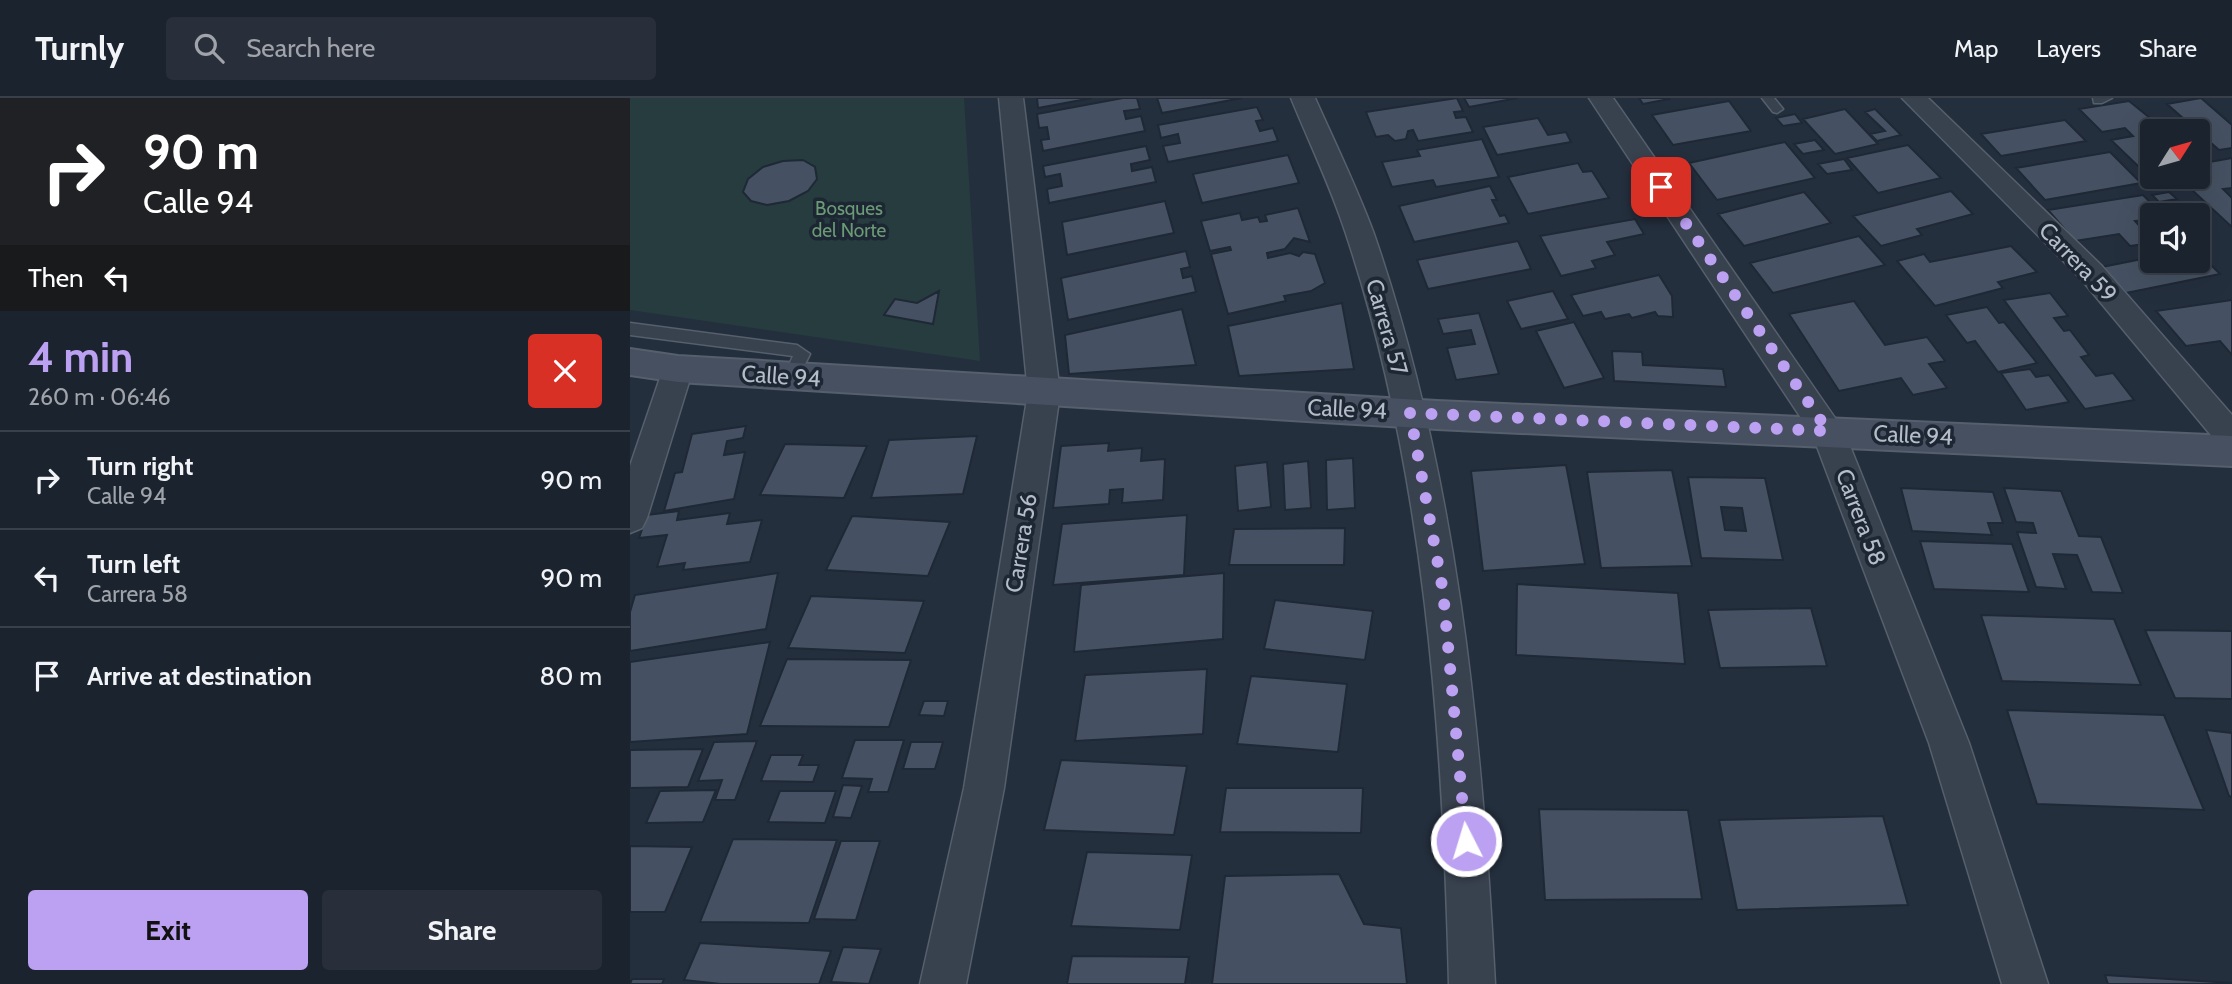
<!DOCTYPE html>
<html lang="en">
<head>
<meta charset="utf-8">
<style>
  body { margin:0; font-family:Cabin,sans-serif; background:#282f3a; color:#f1f3f6; height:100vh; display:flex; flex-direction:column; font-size:26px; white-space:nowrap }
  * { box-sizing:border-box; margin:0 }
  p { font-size:23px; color:#a0a4aa }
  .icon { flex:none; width:38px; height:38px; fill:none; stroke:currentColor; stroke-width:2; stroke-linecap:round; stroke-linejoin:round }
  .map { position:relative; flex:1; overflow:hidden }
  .side { display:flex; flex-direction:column; background:#1b232e; width:630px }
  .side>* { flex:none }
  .guide { background:#202124; color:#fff; overflow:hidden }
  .needle { width:46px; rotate:53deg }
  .fabs { position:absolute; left:1510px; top:21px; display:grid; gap:14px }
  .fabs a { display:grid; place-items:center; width:70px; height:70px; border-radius:7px; background:#1b232e; box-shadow:0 7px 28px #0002,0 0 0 2px #39404a; font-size:35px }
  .pin { position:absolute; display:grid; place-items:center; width:60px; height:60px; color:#fff; margin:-30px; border-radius:14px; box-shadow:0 4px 10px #0006 }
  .me { position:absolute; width:77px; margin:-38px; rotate:355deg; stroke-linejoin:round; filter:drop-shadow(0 0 5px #0008) }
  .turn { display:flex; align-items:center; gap:24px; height:147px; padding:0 28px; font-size:32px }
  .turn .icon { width:91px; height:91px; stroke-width:2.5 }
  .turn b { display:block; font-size:49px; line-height:60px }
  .then { display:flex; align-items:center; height:66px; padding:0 28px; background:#0003; gap:14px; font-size:26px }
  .round { display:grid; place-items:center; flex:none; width:74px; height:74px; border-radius:7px; background:#282f3a }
  .summary { display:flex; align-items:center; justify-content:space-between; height:119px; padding:0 28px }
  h1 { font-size:42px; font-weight:700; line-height:52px; color:#bca0f2 }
  .button { display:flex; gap:14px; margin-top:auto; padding:14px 28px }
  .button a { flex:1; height:80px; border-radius:7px; background:#bca0f2; color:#111; font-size:28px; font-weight:700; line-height:80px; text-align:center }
  .button a+a { background:#282f3a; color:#f1f3f6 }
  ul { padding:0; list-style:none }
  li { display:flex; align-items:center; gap:21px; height:98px; padding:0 28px; border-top:2px solid #39404a }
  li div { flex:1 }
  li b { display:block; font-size:26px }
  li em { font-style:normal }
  header { display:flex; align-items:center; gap:42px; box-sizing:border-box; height:98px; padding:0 35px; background:#1b232e; border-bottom:2px solid #39404a }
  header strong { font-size:33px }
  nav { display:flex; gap:38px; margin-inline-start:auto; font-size:24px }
  .search { width:490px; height:63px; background:#282f3a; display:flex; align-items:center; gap:18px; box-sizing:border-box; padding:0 24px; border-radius:7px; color:#a0a4aa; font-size:26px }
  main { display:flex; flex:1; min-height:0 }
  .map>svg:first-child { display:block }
  .green { fill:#263c3f }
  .building { fill:#455162; stroke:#1f2835; stroke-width:2; fill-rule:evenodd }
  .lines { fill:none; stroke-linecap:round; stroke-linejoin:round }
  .lane-casing { stroke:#565f6c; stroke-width:3 }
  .street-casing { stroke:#565f6c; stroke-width:3 }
  .secondary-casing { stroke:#565f6c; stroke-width:4 }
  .lane { fill:#38414e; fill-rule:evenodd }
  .street { fill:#38414e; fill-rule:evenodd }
  .secondary { fill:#465061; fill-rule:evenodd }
  .route { stroke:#bca0f2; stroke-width:12; stroke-dasharray:0 21.6 }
  .labels { text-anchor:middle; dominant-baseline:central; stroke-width:7; stroke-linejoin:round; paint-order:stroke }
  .far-park-label { font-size:19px; fill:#6b9a76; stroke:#1d2633 }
  .street-label { font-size:23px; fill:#b4bcc9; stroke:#1d2633 }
</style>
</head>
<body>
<header>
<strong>Turnly</strong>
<div class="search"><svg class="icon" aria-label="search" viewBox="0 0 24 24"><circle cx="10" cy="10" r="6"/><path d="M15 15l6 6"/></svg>Search here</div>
<nav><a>Map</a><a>Layers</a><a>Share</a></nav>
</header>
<main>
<section class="side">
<div class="guide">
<div class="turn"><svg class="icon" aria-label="right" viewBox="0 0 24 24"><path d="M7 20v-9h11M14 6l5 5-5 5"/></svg><div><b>90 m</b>Calle 94</div></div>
<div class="then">Then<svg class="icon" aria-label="left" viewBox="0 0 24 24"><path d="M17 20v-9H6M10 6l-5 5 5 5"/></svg></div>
</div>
<div class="summary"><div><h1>4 min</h1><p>260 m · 06:46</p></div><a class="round" style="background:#d93025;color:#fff"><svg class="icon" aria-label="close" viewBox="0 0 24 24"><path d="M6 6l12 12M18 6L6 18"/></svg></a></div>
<ul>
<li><svg class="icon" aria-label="right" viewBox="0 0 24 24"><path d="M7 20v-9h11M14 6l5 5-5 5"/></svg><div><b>Turn right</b><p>Calle 94</p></div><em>90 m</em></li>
<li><svg class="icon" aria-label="left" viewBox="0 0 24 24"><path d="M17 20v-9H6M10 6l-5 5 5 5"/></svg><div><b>Turn left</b><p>Carrera 58</p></div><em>90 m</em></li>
<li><svg class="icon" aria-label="arrive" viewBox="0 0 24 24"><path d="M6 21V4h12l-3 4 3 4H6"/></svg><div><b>Arrive at destination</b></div><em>80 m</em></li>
</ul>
<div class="button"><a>Exit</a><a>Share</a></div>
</section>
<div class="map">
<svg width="1602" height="886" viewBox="0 0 1602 886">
  <rect width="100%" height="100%" fill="#242f3e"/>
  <path class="green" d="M0,0H334L350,263L0,212Z"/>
  <path class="building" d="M407,0H462L408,10Z
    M493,0H507L510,11L494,13L496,21L511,18L515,33L413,53L411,42L419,41L417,29L409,30L407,16Z
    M527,0H612L532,15Z
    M827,0L833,13L824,14L826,20L836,19L843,34L788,43L783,32L778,33L776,41L765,43L758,37L746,39L736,14Z
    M834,0H888L839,9Z
    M1009,0H1038L1039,1L1013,6Z
    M1571,0L1602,27V50L1589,52L1537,6Z
    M1099,3L1121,33L1043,47L1022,17Z
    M1499,3L1536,33H1522V66L1508,68L1481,42L1503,38L1495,30L1472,34L1449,11Z
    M627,9L633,22L626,23L630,33L643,30L648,43L538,64L533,48L550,45L548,36L531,40L528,27Z
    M1215,11L1248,46L1205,56L1173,21Z
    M1245,11L1271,37L1247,43L1240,36L1255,33L1235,14Z
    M1165,16L1172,25L1153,28L1146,20Z
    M908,20L918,37L936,34L941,44L867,57L853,29Z
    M1435,22L1456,43L1371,58L1351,36Z
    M852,41L869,79L806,89L803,82L762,89L752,64L790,58L787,52Z
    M1185,42L1194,52L1173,56L1164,46Z
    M1155,44L1185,80L1087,102L1059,65Z
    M1278,47L1311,80L1248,95L1217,60Z
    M516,48L520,62L501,66L502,73L522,69L526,84L419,105L417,91L432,88L430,76L415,79L413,68Z
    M1480,54L1511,85L1415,102L1386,70Z
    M658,57L669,85L572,105L563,76Z
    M1602,60V90L1593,91L1602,100V129L1548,79H1568V66Z
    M1214,61L1222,72L1197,76L1188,66Z
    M173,62L185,69L187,81L178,93L159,103L137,107L121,103L113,94L118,81L133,69L153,63Z
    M948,65L953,74L962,73L979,100L898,116L878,79Z
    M860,88L867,102H862L870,118L875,117L879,125L784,144L769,108Z
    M1321,93L1343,116L1287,131L1292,137L1251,148L1223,118Z
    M1174,94L1201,125L1114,148L1088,116Z
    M1539,94L1547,101L1529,104L1522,97Z
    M1513,97L1533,117H1522V121L1505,123L1514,133L1522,132V145L1500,148L1489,136L1445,143L1418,112Z
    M535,103L544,135L437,157L432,124Z
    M668,110L680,144L664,140L655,151L637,155L638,160L660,155L669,158L673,154L685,156L695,185L681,193L654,198L656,203L598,216L581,156L601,152L600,149L580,153L571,123L610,115L612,122L628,119L630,124L637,123L635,117Z
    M1005,121L1014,136L977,144L985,157L962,163L966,170L931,178L910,138Z
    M1229,138L1255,167L1143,195L1120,165Z
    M888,143L901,171L798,191L787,162Z
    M1381,148L1407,174L1368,184L1373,190L1305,208L1267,163L1294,156L1300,164Z
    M556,153L560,169L551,171L553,180L562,178L566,194L438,222L431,180Z
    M1568,154L1590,176L1496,195L1472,169L1522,159V163H1568Z
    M1029,177L1042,198L1043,219L1028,218L1025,214L1002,220L999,216L975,221L971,214L953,218L941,197Z
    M309,193L303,226L254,217L265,201L287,205Z
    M923,193L938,221L891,231L877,203Z
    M1420,195L1438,218L1424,220L1434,233L1440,232L1459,257L1451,259L1466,278L1483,275L1504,302L1455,311L1374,202Z
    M1602,202V257L1590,243L1556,248L1526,213Z
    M1224,203L1255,247L1297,239L1315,263L1299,266L1317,290L1283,297L1271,280L1209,293L1159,216Z
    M712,205L724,271L609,278L598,228Z
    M1357,209L1369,225L1374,224L1407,265L1368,274L1345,243L1337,245L1316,217Z
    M552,211L566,267L439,276L435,237Z
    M849,215L869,276L826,282L817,250L845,246L841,232L813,236L808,221Z
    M944,224L974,280L934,290L906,233Z
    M982,253L1012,254L1013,267L1093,271L1096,289L984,283Z
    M1400,271L1406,279L1419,277L1439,304L1396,312L1371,275Z
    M116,328L113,340L97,343L94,357L115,354L104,401L34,413L45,375L52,374L62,336Z
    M347,338L333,396L241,400L259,342Z
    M479,345L478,353L512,350L511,363L535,361L533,402L492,405L493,391L480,392L479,406L423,410L431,348Z
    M155,346L237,348L214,400L130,397Z
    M723,360L725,410L697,412L696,362Z
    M678,363L681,410L655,412L653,366Z
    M637,364L641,409L608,413L605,368Z
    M936,367L955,466L853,473L841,373Z
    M1042,372L1062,468L971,470L957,374Z
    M1058,379L1135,380L1153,462L1071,460ZM1091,409L1112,410L1116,433L1095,432Z
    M1271,390L1363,394L1373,425H1358L1362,437L1282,433Z
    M1374,390L1431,393L1449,438L1471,439L1493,495L1462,494L1447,457L1423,456L1436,491L1406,489L1387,434L1406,435L1403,425L1386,424Z
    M49,413L47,422L100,415L97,426L132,422L120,464L53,472L55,465L27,469L37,437L9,440L17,417Z
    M557,417L554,477L423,487L432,426Z
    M222,418L320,424L298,478L196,472Z
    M715,430L714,467H599L604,431Z
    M1290,443L1382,446L1399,494L1304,491Z
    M148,475L136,531L0,553V514L5,497Z
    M594,475L593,541L444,554L451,487Z
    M887,486L1048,495L1055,566L886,557Z
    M181,498L294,503L275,555L158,550Z
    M645,502L743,513L735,562L634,551Z
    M1181,510L1197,568L1090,570L1078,512Z
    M1351,517L1484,521L1511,587L1372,583Z
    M1515,532L1602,533V601L1545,600Z
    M140,544L117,636L0,644V564Z
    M157,561L281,562L259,629L130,628Z
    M577,571L573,636L445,643L455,577Z
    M621,578L717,586L708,654L607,646Z
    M294,603H318L314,618L289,617Z
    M1377,612L1534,617L1574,712L1407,706Z
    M1576,632L1602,635V699L1599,698Z
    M225,642H274L258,694H238L242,681L212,680Z
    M127,643L105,702H85L92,682L68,683L84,644Z
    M281,644H313L305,671H273Z
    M73,651L58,689L0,690V652Z
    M141,657H173L169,667H189L183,684L131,683Z
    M431,662L557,668L544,737L414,732Z
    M213,687L232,688L221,720L203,719Z
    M596,690H733L731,735L590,734Z
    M86,692L73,724L16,725L30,693Z
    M150,693H206L195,725L138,724Z
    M909,711L1058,712L1072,801L915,802Z
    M1253,718L1278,807L1107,812L1089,722Z
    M103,741L207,742L179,825L70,824Z
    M211,743H250L226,822L184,821Z
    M0,748L62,749L35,814H0Z
    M457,754L562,757L550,832L441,828Z
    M709,776L734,826L771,830L777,886H582L595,778Z
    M70,845L201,853L189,886H91L54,882Z
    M213,849L251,851L239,886L201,884Z
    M442,858L559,859L555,886H437Z
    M1475,877L1602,885V886H1478Z
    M2,881H34L32,886H0Z"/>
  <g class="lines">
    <g class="lane-casing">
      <path id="lane" d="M1132,0H1144L1153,11L1147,15L1143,14Z
        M1463,0H1482L1472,5H1464Z
        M0,225L167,247L180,256L167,282L162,284L154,278L163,258L0,237Z"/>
    </g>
    <g class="street-casing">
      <path id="street" d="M369,0H393L430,295L374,690L336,886H290L334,690L398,295Z
        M661,0H685C705,45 727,90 744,136C827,377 852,633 865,886H819C813,637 795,371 715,133C700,87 679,44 661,0Z
        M959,0H983L1214,333L1339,645L1418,886H1372L1299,645L1183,338Z
        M1272,0H1298L1471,167L1602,317V352L1590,348L1451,181Z
        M48,259L59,263L63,271L17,420L12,430L0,435V368L33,271L37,263Z"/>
    </g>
    <g class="secondary-casing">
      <path id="secondary" d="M0,251L48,258L807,303L1602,338V368L807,331L48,284L0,277Z"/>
    </g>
    <use href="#lane" class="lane"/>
    <use href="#street" class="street"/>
    <use href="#secondary" class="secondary"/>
  </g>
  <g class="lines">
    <path class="route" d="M836,743L813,493L780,315L1198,333L1031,89"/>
  </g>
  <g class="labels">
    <g class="far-park-label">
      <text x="219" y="110">Bosques<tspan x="219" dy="22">del Norte</tspan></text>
    </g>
    <g class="street-label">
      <text transform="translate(1448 164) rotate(46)">Carrera 59</text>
      <text transform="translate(757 229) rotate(74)">Carrera 57</text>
      <text transform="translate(151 278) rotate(4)">Calle 94</text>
      <text transform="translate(717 311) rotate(3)">Calle 94</text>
      <text transform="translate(1283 337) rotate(3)">Calle 94</text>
      <text transform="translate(1231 419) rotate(69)">Carrera 58</text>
      <text transform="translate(391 445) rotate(-81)">Carrera 56</text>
    </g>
  </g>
</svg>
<div class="fabs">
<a><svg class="needle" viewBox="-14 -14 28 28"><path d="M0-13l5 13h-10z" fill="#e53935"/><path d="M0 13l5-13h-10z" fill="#a0a4aa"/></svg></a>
<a><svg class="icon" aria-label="sound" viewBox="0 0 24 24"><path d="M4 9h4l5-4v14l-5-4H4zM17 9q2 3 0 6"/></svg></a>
</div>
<div class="pin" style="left:1031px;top:89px;background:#d93025"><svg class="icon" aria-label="arrive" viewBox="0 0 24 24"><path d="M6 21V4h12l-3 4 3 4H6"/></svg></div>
<svg class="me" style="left:836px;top:743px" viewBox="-20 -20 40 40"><circle r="17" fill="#bca0f2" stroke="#fff" stroke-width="3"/><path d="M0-11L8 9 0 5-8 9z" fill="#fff"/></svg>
</div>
</main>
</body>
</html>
